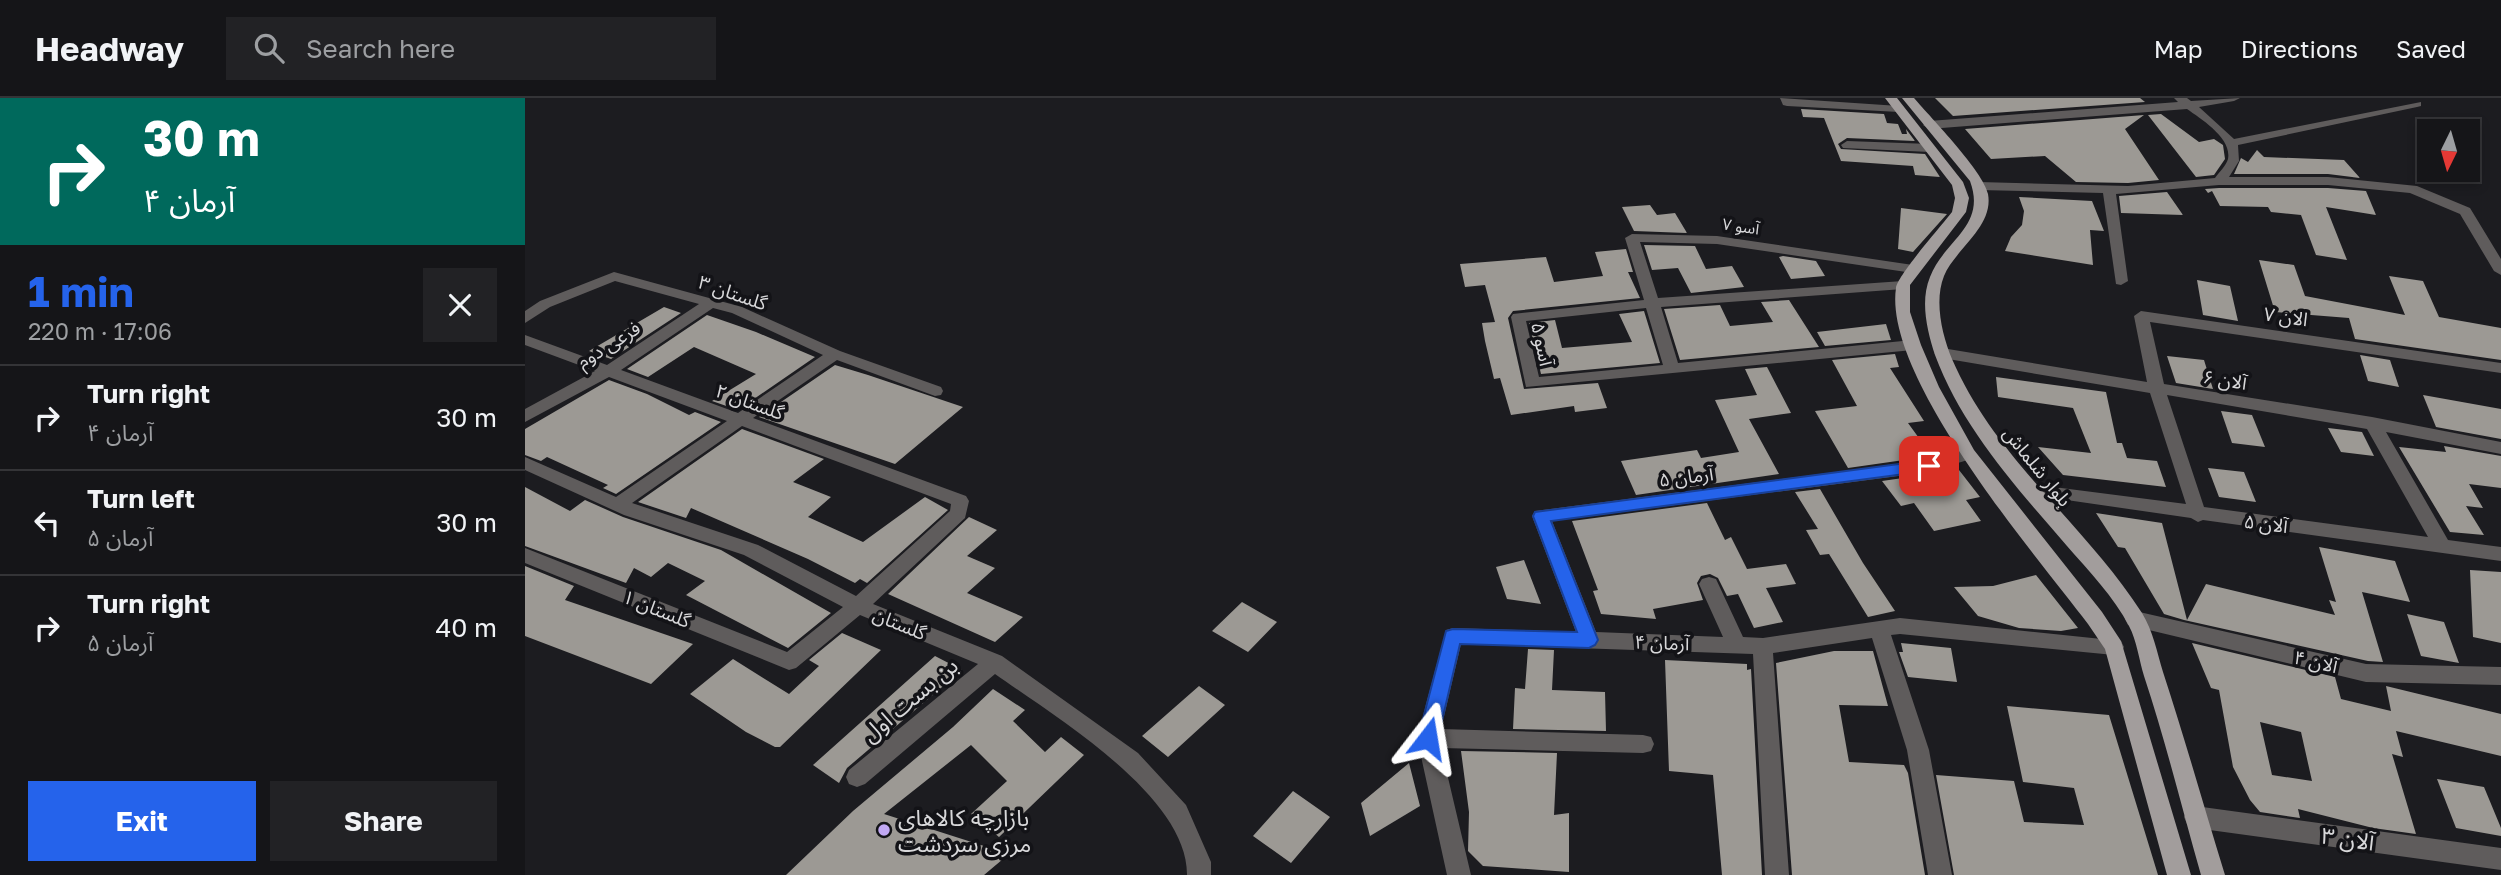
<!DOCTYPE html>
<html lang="en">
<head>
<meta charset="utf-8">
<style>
  body { margin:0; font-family:"Golos Text","Noto Sans Arabic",sans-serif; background:#222225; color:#f1f3f6; height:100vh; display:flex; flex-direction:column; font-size:26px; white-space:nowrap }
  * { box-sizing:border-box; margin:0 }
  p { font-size:23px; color:#9d9fa2 }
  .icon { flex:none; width:38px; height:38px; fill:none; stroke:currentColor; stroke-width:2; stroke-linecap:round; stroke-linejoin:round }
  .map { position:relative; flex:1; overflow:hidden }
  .details { display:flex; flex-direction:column; background:#151518; width:525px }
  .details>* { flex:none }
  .guide { background:#00695c; color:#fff; overflow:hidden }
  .needle { width:46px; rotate:185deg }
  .tools { position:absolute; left:1892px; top:21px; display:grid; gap:14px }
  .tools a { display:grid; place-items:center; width:63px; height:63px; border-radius:0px; background:#151518; box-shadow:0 4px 10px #0003,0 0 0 2px #343437; font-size:35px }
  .pin { position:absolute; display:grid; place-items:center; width:60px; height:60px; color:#fff; margin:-30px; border-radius:14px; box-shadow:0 4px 10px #0006 }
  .me { position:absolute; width:77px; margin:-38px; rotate:14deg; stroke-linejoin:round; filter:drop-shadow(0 0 5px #0008) }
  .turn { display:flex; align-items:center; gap:24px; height:147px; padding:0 28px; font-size:32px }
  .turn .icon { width:91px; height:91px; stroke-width:2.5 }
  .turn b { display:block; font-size:49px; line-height:60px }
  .round { display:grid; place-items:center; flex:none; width:74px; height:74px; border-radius:0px; background:#222225 }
  .overview { display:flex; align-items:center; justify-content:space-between; height:119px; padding:0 28px }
  h1 { font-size:42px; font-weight:700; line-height:52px; color:#2563eb }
  .primary-button { display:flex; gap:14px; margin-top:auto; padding:14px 28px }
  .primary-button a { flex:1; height:80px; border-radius:0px; background:#2563eb; color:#fff; font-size:28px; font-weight:700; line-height:80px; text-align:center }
  .primary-button a+a { background:#222225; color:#f1f3f6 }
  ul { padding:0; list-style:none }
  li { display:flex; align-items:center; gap:21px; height:105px; padding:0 28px; border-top:2px solid #343437 }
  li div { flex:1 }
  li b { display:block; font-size:26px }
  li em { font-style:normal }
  header { display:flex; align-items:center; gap:42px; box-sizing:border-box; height:98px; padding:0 35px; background:#151518; border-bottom:2px solid #343437 }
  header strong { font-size:33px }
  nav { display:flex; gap:38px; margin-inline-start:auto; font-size:24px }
  .search { width:490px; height:63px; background:#222225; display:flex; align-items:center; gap:18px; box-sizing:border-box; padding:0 24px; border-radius:0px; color:#9d9fa2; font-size:26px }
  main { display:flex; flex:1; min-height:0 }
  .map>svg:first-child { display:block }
  .building { fill:#9c9994; fill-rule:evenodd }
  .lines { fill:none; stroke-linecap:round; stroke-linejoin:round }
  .minor { fill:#5f5c5c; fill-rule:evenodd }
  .major { fill:#a29d9c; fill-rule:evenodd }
  .route { fill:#2563eb; stroke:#184099; stroke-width:2 }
  .poi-dot { fill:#c1a8f3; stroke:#131317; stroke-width:2.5 }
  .labels { text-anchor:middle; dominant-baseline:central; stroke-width:7; stroke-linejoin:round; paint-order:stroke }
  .far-street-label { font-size:16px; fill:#d8d8da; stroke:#131317 }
  .street-label { font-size:19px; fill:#d8d8da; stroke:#131317 }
  .near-street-label { font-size:23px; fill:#d8d8da; stroke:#131317 }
  .near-poi-label { font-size:23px; fill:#d8d8da; stroke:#131317; text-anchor:start }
</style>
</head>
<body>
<header>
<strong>Headway</strong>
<div class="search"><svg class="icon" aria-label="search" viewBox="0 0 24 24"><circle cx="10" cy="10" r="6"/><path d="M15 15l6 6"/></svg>Search here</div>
<nav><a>Map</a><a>Directions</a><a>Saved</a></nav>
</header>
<main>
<section class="details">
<div class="guide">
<div class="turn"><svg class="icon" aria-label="right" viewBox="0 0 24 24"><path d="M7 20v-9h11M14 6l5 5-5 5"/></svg><div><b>30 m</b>آرمان ۴</div></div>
</div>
<div class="overview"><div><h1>1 min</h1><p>220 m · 17:06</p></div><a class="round"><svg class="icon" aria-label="close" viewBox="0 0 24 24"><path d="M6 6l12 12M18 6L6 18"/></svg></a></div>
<ul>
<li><svg class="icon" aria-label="right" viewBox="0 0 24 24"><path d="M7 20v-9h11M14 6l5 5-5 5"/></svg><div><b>Turn right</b><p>آرمان ۴</p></div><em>30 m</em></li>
<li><svg class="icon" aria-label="left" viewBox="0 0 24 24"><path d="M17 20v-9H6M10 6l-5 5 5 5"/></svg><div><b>Turn left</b><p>آرمان ۵</p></div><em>30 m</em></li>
<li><svg class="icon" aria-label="right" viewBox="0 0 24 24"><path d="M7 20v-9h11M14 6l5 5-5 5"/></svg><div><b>Turn right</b><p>آرمان ۵</p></div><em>40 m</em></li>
</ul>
<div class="primary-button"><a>Exit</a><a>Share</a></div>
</section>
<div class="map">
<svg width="1976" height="777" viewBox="0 0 1976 777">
  <rect width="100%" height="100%" fill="#1c1c20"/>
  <path class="building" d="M1410,0H1615L1620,4L1428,18Z
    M1276,11L1359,16L1362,25L1373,26L1377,36H1382L1381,31L1390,43L1322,40L1313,46L1316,51L1400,56L1415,79L1390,77L1388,68L1316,63L1299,20L1278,19Z
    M1636,16L1674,44L1689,41L1698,47L1700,61L1689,77L1671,79L1623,17Z
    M1619,17L1600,31L1634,82L1603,85L1551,84L1520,58L1466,61L1440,31Z
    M1732,52L1739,59L1819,62L1835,80L1803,76H1709L1716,60L1723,64Z
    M1694,90H1803L1841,93L1851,117L1801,109L1822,162L1791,157L1776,117L1746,114L1743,109L1695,108L1687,93L1683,95L1680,91Z
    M1642,94L1658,117L1596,115L1594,98Z
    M1494,99L1567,103L1579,133L1565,132L1568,167L1480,153L1486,139L1497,127L1499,113Z
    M1125,107L1132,117L1150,115L1162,135L1109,133L1097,109Z
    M1376,110L1422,116L1388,154L1373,151Z
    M1119,147L1170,148L1181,171L1207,168L1219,189L1166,195L1153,170L1127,172Z
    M1101,151L1108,174H1103L1115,200L988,213L983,220L999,291L1073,285L1082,310L1050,314L1049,308L986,317L975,280L969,281L960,243L957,225L970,224L960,187L940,189L935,166L1021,159L1029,184L1078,178L1070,154Z
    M1258,158L1291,163L1300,178L1266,181L1254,159Z
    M1734,162L1769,167L1780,198L1880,217L1864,178L1898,183L1914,219L1976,230V262L1830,241L1824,220L1750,214Z
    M1672,182L1705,188L1713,223L1678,217Z
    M1264,202L1294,249L1155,262L1139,211L1195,207L1205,228L1248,224L1236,204Z
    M139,209L156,215L86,261L64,253Z
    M1119,213L1135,265L1016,276L1004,225L1030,222L1037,250L1107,244L1094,216Z
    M182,217L231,234L290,259L213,312L187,303L231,276L169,249L123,279L102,271Z
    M1361,226L1366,242L1300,248L1292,234Z
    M1370,256L1374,269L1365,270L1399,323L1383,325L1407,358L1323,370L1290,313L1332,308L1307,262Z
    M1835,257L1865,262L1874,289L1843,283Z
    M1642,258L1679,262L1688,291L1651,285Z
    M310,267L343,277L438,309L370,366L234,319Z
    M1242,269L1266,315L1224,321L1254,376L1111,397L1096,363L1172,352L1176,360L1214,354L1190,302L1232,297L1220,271Z
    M1471,279L1581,294L1592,345H1597L1602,360L1632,363L1641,389L1538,377L1513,349L1566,355L1548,310L1473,299Z
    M84,282L122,296L164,317L170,314L196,324L91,396L78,390L83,387L22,359L16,363L0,357V331Z
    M1898,297L1976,311V341L1911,329Z
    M1696,313L1727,317L1740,349L1707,345Z
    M1803,330L1837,334L1849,358L1816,354Z
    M217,331L299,361L268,384L306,399L283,419L338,444L400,399L423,412L342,485L335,481L330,485L283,461L166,410L161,420L113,404Z
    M1919,348L1976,358V390L1944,386L1958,410L1941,408L1959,437L1925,434L1874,349L1921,354Z
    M1683,370L1719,374L1731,404L1694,399Z
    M1434,372L1455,399L1441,402L1456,423L1409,433L1389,405L1376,408L1357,383Z
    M0,389L45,413L60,402L98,419L196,452L306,515L263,550L161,497L180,483L143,465L126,479L109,470L101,485L0,448Z
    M1295,391L1338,465L1370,513L1343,519L1304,456L1295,457L1281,432L1293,431L1270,394Z
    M1182,405L1200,442L1206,439L1222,471L1261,466L1271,486L1241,490L1258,524L1229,530L1213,496L1202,498L1193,480L1185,476L1176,478L1172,485L1178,502L1128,511L1131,521L1076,516L1068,493L1073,492L1047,423Z
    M1571,415L1637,425L1662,522L1681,486L1810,517L1804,502L1811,504L1794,449L1870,463L1885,504L1837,494L1858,564L1843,563L1659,522L1639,516L1600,450L1593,449Z
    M444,419L472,432L442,458L470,470L442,495L498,519L470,544L363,496Z
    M999,462L1016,506L982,501L971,469Z
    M0,468L49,488L40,502L168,546L126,586L0,538Z
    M1945,472L1976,474V545L1948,539Z
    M1511,477L1553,530L1536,533L1494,530L1453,518L1429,489L1468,488Z
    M717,504L752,524L723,554L687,533Z
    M1882,516L1919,524L1934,565L1896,558Z
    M317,535L356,552L255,649H250L221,634L165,596L208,561L264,596L294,568L284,562Z
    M1376,545L1426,550L1432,584L1383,579L1374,554H1378Z
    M1667,545L1810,579L1816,601L1866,613L1861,588L1976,616V658L1871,633L1878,659L1867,656L1891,736L1848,730L1773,711L1775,720L1735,714L1725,702L1708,669L1694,592L1686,590ZM1735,624L1776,634L1787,683L1747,677Z
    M1003,551L1029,552L1027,592L1080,594L1081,633L988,631L990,590L1000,591Z
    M1309,553H1348L1363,608L1314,607L1324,664L1379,667L1383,675L1400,777H1267L1251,565Z
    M410,558L437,572L322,670L314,685L288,667Z
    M1140,562L1222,566V572L1226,571L1237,777H1197L1188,677L1144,673Z
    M674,588L700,607L643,659L617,638Z
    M468,591L500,612L488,623L520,654L536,639L559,657L474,739L446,716L482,683L446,647L359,716L484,756L459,777H261L328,713L428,629Z
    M1482,608L1584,617L1633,777H1429L1411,677L1489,683L1499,724L1559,727L1549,690L1498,684Z
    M936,653L1032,655L1029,717L1044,715V774L958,768L943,753L944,714Z
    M884,665L895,708L845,738L836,705Z
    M1912,681L1959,689L1976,730V738L1931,730Z
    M768,693L805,719L766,765L728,738Z"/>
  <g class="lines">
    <path class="minor" d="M1255,0L1374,8L1380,11L1374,14L1262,8L1258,7Z
      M1649,0H1662L1666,3L1715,0L1709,3L1674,9L1709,41L1896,4V8L1892,9L1713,47L1714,63L1704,79H1803L1892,88L1945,110L1976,161V177L1969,173L1935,116L1885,95L1803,87H1694L1591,96L1603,183L1596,187L1591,186L1578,95L1454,92L1448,88L1454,84L1603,88L1690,80C1694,74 1701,68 1703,61C1707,40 1676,21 1662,11L1404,31L1398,27L1404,23L1653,4Z
      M1322,43L1405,46L1411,50L1405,54L1318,50L1316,47Z
      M1107,136L1192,138L1388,167L1395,171L1388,175L1192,146L1115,144L1133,200L1378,183L1385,187L1378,191L1136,209L1153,265L1388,242L1396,247L1388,252L1001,289L986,219L988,216L1119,202L1100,140ZM1121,210L1138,267L1014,279L1001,223Z
      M89,174L217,209L315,253L416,289L418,293L416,297L410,298L312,262L228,320L441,398L444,403L440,420L348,506L477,558L613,655L661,707L686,764V777H662C663,698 529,618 470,576L340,686L332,689L324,686L321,679L324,672L453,566L335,517L271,570L264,572L0,465V450L262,554L318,509L219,457L99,417L0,372V359L91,399L202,323L84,279L0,324V311L70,273L0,247V237L82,267L174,206L90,183L25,209L0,225V213L15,203ZM188,210L207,215L298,257L213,315L96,272ZM217,328L426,406L425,413L331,498L233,447L107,405Z
      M1616,213L1976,265V275L1625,224L1639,286L1847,319L1976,344V356L1861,334L1923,442L1976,449V463L1678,422L1673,424L1666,420L1500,396L1497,392L1500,388L1506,386L1661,406L1625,295L1417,260L1409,255L1417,250L1622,284L1609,218ZM1642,297L1842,331L1903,439L1679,409Z
      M1443,350L1451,356L1449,360L1404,374L1027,423L1071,534L1198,539L1174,486L1177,481L1184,479L1191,481L1218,539L1238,540L1375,520L1596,543L1599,549L1596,555L1589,557L1375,536L1366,537L1404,652L1427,777H1403L1382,652L1347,540L1248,555L1264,777H1240L1228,556L936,546L916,631L1118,637L1126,639L1129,646L1126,653L1118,655L916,650L946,777H922L892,640L921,532L928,530L1051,534L1007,418L1010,413L1404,362Z
      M1610,513L1841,566L1976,569V587L1841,584L1603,527L1600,521L1603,515Z
      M1670,708L1976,750V772L1670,730L1662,726L1659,719L1662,712Z"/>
    <path class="major" d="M1360,0H1372L1438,84L1444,100L1441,114L1385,187V214L1396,247L1414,289L1449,352L1577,514L1596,543L1666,777H1642L1580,551L1563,526C1509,455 1358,279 1371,190C1372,178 1417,127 1427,114L1430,100L1427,87Z
      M1377,0H1389C1407,21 1458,73 1463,96C1469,129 1430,151 1419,178C1409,203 1417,237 1427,261C1470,361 1559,425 1617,515C1628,533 1632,554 1638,574C1660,641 1679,709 1700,777H1676C1657,711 1641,644 1619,578C1614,562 1612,543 1604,528C1589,499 1563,472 1542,448C1492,390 1437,330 1410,257C1402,233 1395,203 1405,179C1419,142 1462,129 1445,83Z"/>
  </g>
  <path class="route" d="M1404,362L1410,364L1412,368L1410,372L1026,423L1073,542L1070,547L1064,550L935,546L913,640L910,646L903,649L896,646L893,640L921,533L928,531L1052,534L1008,418L1010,414Z"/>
  <circle class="poi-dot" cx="359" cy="732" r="7"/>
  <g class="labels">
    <g class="far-street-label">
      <text transform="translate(1216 128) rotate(8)">آسو ۷</text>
    </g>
    <g class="street-label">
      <text transform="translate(208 194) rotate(19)">گلستان ۳</text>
      <text transform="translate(1761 218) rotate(8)">الان ۷</text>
      <text transform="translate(83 246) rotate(-32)">فرعی دوم</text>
      <text transform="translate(1018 246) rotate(78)">آسو ۵</text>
      <text transform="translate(1700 281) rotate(9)">آلان ۶</text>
      <text transform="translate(225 303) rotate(20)">گلستان ۲</text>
      <text transform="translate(1513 368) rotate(51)">بلوار شلماش</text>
      <text transform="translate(1161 378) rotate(-7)">آرمان ۵</text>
      <text transform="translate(1741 425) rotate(7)">آلان ۵</text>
      <text transform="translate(132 510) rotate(22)">گلستان ۱</text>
      <text transform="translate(375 525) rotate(22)">گلستان</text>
      <text transform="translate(1137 544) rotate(2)">آرمان ۴</text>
      <text transform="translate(1791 563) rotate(13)">آلان ۴</text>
    </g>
    <g class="near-street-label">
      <text transform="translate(384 601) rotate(-40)">بن بست اول</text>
      <text transform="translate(1823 740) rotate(8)">آلان ۳</text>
    </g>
    <g class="near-poi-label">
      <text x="373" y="719">بازارچه کالاهای<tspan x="373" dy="26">مرزی سردشت</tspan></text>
    </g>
  </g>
</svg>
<div class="tools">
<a><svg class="needle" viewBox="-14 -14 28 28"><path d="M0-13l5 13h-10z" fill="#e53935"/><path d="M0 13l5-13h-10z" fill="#9d9fa2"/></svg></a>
</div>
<div class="pin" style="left:1404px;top:368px;background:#d93025"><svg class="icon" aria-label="arrive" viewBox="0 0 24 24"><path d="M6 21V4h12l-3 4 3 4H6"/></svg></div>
<svg class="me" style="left:903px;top:640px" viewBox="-20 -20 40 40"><path d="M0-17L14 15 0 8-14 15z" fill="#2563eb" stroke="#fff" stroke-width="4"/></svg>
</div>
</main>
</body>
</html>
